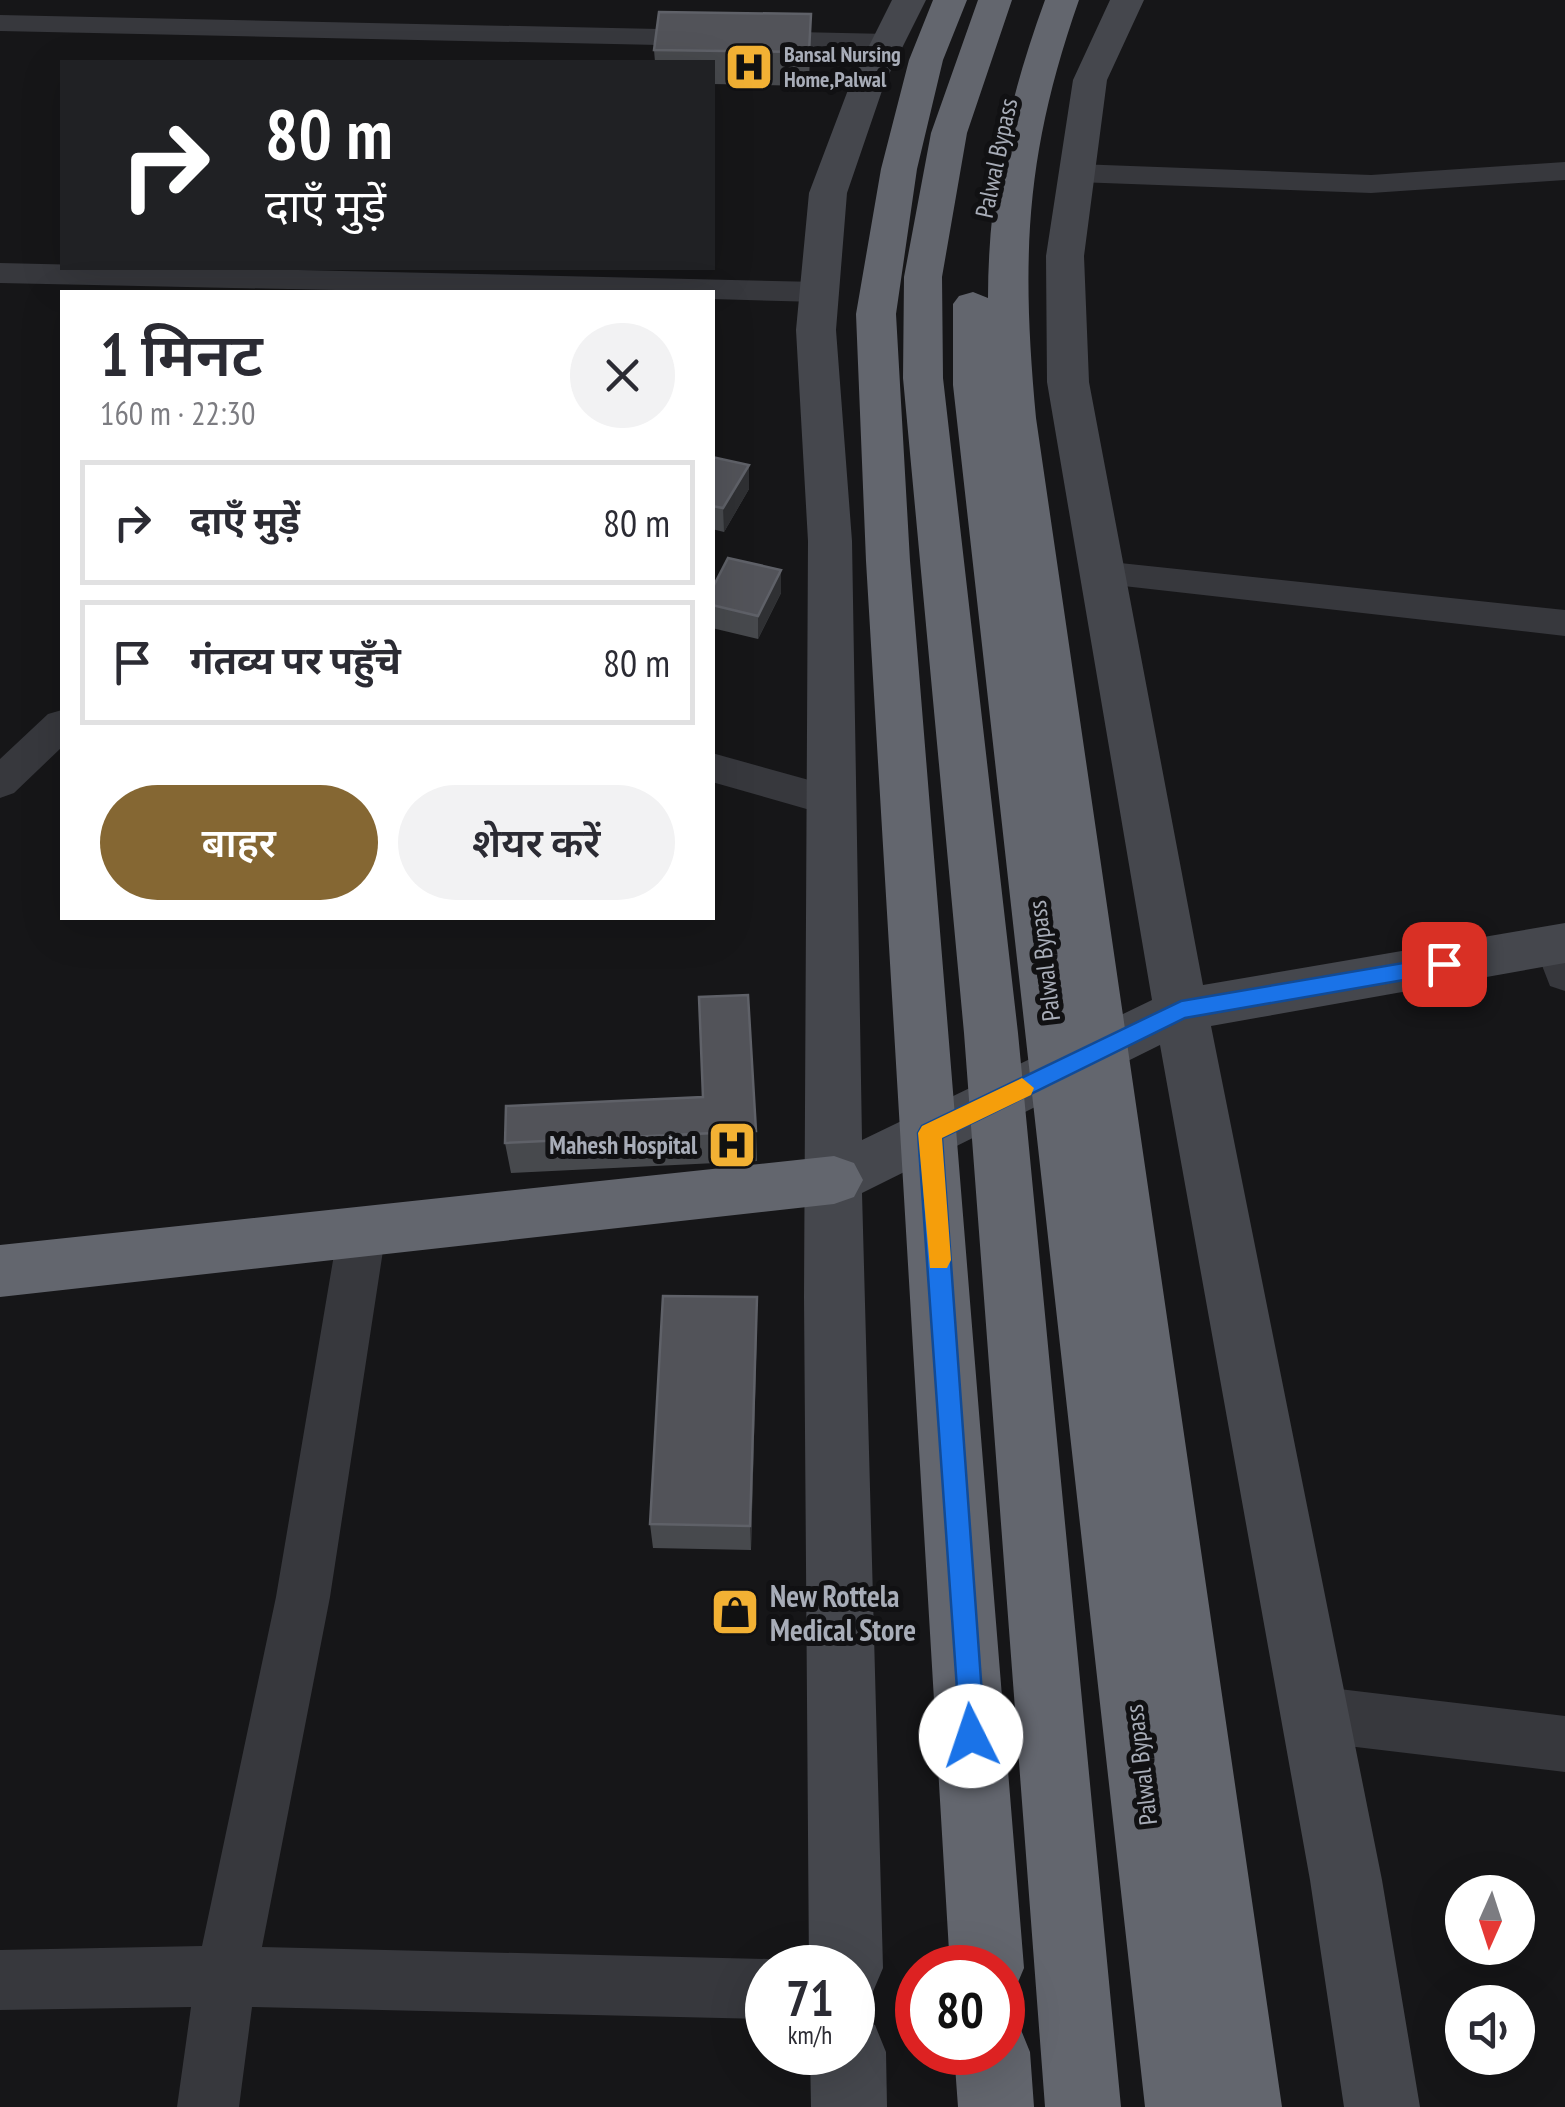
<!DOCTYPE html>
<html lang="hi">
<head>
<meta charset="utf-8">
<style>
  body { margin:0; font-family:"PT Sans Narrow","Noto Sans Devanagari",sans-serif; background:#f2f2f3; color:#2b2b33; height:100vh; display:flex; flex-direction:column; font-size:38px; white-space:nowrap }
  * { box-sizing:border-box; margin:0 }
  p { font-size:32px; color:#7c7c81 }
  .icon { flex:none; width:55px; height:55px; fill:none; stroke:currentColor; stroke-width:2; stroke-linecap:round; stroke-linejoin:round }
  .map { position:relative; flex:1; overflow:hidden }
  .side { position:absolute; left:60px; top:290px; width:655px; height:630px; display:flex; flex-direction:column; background:#fff; border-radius:0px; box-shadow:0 10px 40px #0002 }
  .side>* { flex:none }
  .top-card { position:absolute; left:60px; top:60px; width:655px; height:210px; border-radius:0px; box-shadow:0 10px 40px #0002; background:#202124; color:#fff; overflow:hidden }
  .needle { width:65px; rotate:183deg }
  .tools { position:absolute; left:1445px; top:1875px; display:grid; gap:20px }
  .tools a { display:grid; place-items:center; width:90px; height:90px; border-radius:50%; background:#fff; box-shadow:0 10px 40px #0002; font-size:50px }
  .speed { position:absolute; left:745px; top:1945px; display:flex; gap:20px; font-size:50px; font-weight:700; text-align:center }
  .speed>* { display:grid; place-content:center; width:130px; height:130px; border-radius:50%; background:#fff; box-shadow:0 10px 40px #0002; line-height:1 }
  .speed small { font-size:25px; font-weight:400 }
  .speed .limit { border:15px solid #d22; background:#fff; color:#111 }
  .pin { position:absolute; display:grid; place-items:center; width:85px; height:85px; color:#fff; margin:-42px; border-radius:20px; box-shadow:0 5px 15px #0006 }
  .me { position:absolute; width:110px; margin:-55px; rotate:356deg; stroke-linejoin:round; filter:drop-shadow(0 0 8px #0008) }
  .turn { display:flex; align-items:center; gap:35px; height:210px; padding:0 40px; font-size:45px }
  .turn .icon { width:130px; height:130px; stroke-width:2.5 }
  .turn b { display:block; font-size:70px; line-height:85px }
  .round { display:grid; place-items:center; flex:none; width:105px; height:105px; border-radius:52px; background:#f2f2f3 }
  .summary { display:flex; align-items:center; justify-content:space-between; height:170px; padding:0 40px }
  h1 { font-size:60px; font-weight:600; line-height:75px }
  .primary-button { display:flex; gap:20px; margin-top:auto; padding:20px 40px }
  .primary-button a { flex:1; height:115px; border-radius:60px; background:#856733; color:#fff; font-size:40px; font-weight:600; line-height:115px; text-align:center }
  .primary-button a+a { background:#f2f2f3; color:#2b2b33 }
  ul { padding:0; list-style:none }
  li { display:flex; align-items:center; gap:30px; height:125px; margin:0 20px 15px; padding:0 20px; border:5px solid #e1e1e2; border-radius:0px }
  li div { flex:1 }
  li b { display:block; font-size:38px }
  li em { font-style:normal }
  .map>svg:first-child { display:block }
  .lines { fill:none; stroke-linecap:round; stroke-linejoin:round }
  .street { fill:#37383d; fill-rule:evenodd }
  .secondary { fill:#45474d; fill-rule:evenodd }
  .highway { fill:#63666e; fill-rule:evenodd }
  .wall { fill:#47494d }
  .shaded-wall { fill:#2f3033 }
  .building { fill:#525359; stroke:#5f6168; stroke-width:2.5 }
  .route { fill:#1a73e8; stroke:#114b97; stroke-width:2.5 }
  .slow { fill:#f59e0b }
  .labels { text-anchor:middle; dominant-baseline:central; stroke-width:10; stroke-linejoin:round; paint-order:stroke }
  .far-poi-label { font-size:22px; font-weight:bold; fill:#a8adb8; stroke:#111113; text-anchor:start }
  .street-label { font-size:25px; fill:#a8adb8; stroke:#111113 }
  .poi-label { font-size:25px; font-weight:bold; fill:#a8adb8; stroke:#111113; text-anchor:end }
  .near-poi-label { font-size:30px; font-weight:bold; fill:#a8adb8; stroke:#111113; text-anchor:start }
</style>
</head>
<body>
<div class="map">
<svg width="1565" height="2107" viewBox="0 0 1565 2107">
  <rect width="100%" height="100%" fill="#161618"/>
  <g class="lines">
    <path class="street" d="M0,15L889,34L903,42L889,50L0,31Z
      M1565,162V180L1371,193L1077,182L1062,173L1077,164L1371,175Z
      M0,263L819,282L835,292L819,302L712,299V292H428L0,283Z
      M1101,561L1565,610V636L1088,582L1083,573L1088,564Z
      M62,710V747L14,793L0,798V759L48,714Z
      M712,753L845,790L851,801L845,812L831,816L712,782Z
      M1556,928L1565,931V991L1550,986L1534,945L1541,933Z
      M362,1210L379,1216L386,1231L330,1597L262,1947L768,1959L790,1968H768V2019L252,2007L239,2107H177L191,2007L0,2010V1950L202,1946L276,1597L338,1231L345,1216Z
      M1314,1686L1565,1716V1772L1314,1742L1294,1734L1286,1714L1294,1694Z"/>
    <path class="secondary" d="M892,0H926L885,82L847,193L836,330L852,541L862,1140L1152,1000L1047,382L1046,256L1073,80L1110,0H1144L1107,80L1084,256L1089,382L1203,985L1565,923V963L1211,1026L1382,1880L1420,2107H1344L1310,1880L1160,1045L862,1193L883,1968L872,1994L852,2002V1968H809L804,1297L808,541L796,330L809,193L851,82Z
      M852,2016L875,2025L886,2052L887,2107H811L810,2052H852Z"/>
    <path class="highway" d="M933,0H967L943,60L917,169L896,314L910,561L1024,1968L1013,1994L1002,1999V1968H950L866,561L856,314L881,169L909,60Z
      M978,0H1012L967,133L942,277L943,378L1018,1033L1121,2107H1045L964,1033L903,378L904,277L931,133Z
      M1045,0H1079C1025,154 1021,257 1036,418L1282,2107H1145L953,385V304L959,296L973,292L988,298C988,192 1009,98 1045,0Z
      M834,1156L854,1163L863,1180L854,1197L834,1204L0,1297V1245Z
      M1002,2018L1019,2025L1030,2052L1034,2107H958L954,2052H1002Z"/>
  </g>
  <path class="wall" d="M811,14L809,86L712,84V62H655L654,50Z
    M712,457L749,465V489L724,532L712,529Z
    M712,589L781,593L758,639L712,628Z
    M756,1131L757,1161L511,1173L505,1143Z
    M757,1325L751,1550L653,1548L650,1524Z"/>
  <path class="shaded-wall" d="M749,465V489L724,532L723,508Z
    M781,570V593L758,639V616Z
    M757,1297V1325L751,1550L750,1526Z"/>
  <path class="building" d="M659,12L811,14L809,52L654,50Z
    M712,457L749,465L723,508L712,506Z
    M728,558L781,570L758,616L712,605V589Z
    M748,995L756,1131L505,1143L506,1106L703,1097L699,997Z
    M663,1296L757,1297L750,1526L650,1524Z"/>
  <path class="route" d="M1444,956L1454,964L1444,973L1185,1018L942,1138L985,1736L981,1746L971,1751L961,1746L918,1133L922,1126L1181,1001Z"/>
  <path class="slow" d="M1022,1078L1034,1088L1031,1095L942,1138L951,1260L947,1268H930L918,1133L922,1126Z"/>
  <defs>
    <g id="hospital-square" transform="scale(2.5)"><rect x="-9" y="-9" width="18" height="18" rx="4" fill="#f2b134" stroke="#111113"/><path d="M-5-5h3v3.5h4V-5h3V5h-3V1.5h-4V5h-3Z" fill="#111"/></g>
    <g id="shop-square" transform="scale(2.5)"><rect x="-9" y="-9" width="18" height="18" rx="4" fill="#f2b134" stroke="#111113"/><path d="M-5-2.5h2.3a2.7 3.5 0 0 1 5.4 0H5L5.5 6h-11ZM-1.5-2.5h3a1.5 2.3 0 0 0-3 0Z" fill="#111"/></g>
  </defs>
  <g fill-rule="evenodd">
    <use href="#hospital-square" x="749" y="67"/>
    <use href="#hospital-square" x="732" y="1145"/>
    <use href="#shop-square" x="735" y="1612"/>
  </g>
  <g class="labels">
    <g class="far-poi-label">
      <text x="784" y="54">Bansal Nursing<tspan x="784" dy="25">Home,Palwal</tspan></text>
    </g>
    <g class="street-label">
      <text transform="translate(996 158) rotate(-78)">Palwal Bypass</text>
      <text transform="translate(1044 961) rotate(-97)">Palwal Bypass</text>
      <text transform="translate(1141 1765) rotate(-97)">Palwal Bypass</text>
    </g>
    <g class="poi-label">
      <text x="697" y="1145">Mahesh Hospital</text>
    </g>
    <g class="near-poi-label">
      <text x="770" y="1595">New Rottela<tspan x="770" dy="34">Medical Store</tspan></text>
    </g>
  </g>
</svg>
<div class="tools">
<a><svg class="needle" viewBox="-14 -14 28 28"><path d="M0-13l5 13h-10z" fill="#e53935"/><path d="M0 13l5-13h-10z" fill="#7c7c81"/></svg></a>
<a><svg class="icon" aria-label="sound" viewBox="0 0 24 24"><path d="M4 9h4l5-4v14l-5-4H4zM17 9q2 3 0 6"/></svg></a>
</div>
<div class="speed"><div>71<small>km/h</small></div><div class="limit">80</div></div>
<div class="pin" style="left:1444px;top:964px;background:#d93025"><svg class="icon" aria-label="arrive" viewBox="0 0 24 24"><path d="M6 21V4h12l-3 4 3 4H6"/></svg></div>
<svg class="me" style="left:971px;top:1736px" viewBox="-20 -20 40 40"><circle r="19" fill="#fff"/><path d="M0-13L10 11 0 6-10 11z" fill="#1a73e8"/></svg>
<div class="top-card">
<div class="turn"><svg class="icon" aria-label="right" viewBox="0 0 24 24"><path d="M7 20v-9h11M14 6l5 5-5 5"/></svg><div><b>80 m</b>दाएँ मुड़ें</div></div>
</div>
<section class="side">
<div class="summary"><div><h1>1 मिनट</h1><p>160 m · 22:30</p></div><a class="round"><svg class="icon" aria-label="close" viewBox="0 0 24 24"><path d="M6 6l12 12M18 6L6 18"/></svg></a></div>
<ul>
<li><svg class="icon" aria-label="right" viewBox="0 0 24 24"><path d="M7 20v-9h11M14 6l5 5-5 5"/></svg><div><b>दाएँ मुड़ें</b></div><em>80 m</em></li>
<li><svg class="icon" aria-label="arrive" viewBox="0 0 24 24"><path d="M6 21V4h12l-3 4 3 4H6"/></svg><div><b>गंतव्य पर पहुँचे</b></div><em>80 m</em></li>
</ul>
<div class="primary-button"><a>बाहर</a><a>शेयर करें</a></div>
</section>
</div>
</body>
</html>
